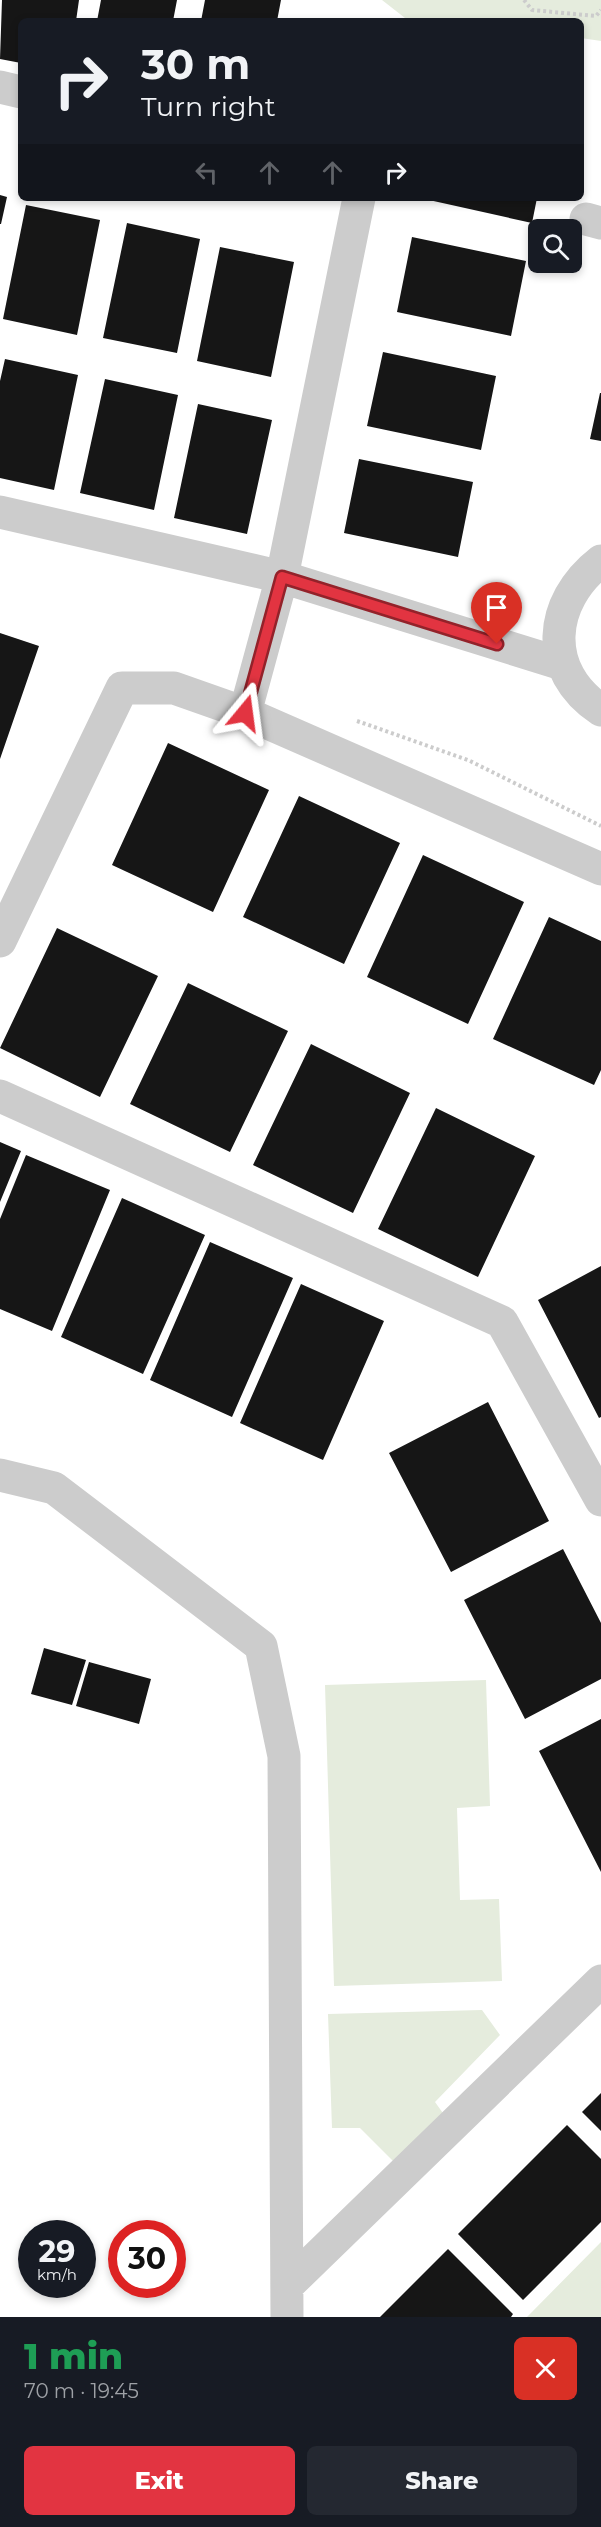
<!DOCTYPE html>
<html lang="en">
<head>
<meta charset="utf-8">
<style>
  body { margin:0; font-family:Montserrat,sans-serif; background:#242831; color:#f1f3f6; height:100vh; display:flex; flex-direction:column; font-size:22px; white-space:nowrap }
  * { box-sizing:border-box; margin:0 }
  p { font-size:20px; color:#9ea1a6 }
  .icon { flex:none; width:33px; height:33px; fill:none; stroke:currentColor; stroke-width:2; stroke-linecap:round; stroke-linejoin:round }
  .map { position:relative; height:2317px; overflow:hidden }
  .panel { display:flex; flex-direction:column; background:#171b24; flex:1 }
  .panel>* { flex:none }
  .banner { position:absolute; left:18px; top:18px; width:566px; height:183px; border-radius:9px; box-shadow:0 3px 9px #0003; background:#171b24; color:#f1f3f6; overflow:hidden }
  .controls { position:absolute; left:528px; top:219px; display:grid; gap:12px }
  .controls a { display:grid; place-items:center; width:54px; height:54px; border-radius:9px; background:#171b24; box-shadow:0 3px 9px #0003; font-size:30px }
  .speed { position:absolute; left:18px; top:2220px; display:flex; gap:12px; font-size:30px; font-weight:700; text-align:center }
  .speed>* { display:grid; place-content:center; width:78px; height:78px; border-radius:50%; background:#171b24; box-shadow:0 3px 9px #0003; line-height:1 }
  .speed small { font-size:15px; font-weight:400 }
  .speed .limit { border:9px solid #d22; background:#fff; color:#111 }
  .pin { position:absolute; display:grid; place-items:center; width:51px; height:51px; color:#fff; margin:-62px -26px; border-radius:50% 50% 50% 0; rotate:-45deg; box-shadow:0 0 6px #0007 }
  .pin .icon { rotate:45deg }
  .me { position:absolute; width:66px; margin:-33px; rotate:16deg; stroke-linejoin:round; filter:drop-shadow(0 0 4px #0008) }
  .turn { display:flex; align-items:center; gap:21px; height:126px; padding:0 24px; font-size:27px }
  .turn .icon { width:78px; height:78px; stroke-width:2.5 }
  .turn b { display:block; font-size:42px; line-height:51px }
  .lanes { display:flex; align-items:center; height:57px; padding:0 24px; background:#0003; justify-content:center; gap:30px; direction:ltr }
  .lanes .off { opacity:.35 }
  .round { display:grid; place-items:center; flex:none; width:63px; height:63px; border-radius:9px; background:#242831 }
  .headline { display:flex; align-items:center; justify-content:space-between; height:102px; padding:0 24px }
  h1 { font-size:36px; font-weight:800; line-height:45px; color:#1e9e55 }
  .button { display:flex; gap:12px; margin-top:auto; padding:12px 24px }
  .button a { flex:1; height:69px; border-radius:9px; background:#e23441; color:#fff; font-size:24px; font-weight:800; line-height:69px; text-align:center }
  .button a+a { background:#242831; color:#f1f3f6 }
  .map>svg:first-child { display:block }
  .green { fill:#e5ecdd }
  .building { fill:#161616 }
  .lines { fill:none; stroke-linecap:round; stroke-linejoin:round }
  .path { stroke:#ccc; stroke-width:4; stroke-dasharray:3 3; stroke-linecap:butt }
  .minor { stroke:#ccc; stroke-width:33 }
  .route-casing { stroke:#93222a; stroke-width:15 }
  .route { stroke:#e23441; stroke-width:10 }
</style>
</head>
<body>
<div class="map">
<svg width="601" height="2317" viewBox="0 0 601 2317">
  <rect width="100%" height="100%" fill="#fff"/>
  <path class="green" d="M382,0H601V41L581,38L580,21H428L405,18Z
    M486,1680L490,1806L457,1808L460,1900L499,1899L502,1981L334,1986L325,1685Z
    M482,2010L500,2035L435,2102L445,2116L393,2161L360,2128H332L328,2014Z
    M601,2242V2317H527Z"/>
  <path class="building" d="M2,0H79L76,21H21V63L0,59Z
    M101,0H177L173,21H97Z
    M205,0H281L277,21H201Z
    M0,195L7,197L1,224H0Z
    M420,198H537L532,223Z
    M26,205L100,220L77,335L3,319Z
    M127,223L200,239L177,353L103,338Z
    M412,237L526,261L511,336L397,312Z
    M220,247L294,262L271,377L197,361Z
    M383,352L496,376L481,450L367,426Z
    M5,359L78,375L54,490L0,478V381Z
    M105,379L178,395L154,510L80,493Z
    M600,393H601V441L590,439Z
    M198,404L272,420L247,534L174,518Z
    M359,459L473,482L458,557L344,533Z
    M0,633L39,646L0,759Z
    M168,743L269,790L213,912L112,865Z
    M299,796L400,843L344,964L243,917Z
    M423,855L524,902L468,1024L367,977Z
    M549,917L601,941V1070L594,1085L493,1039Z
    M57,928L158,976L100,1097L0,1048Z
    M188,983L288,1031L230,1152L130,1104Z
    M311,1044L410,1093L353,1213L253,1165Z
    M436,1108L535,1156L478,1277L378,1229Z
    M0,1142L21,1151L0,1202Z
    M26,1155L110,1190L52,1331L0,1309V1219Z
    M122,1198L205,1235L143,1374L61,1337Z
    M210,1242L293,1278L232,1417L150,1380Z
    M601,1266V1417L599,1418L538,1300Z
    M301,1284L384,1321L323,1460L240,1423Z
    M488,1402L549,1521L451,1572L389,1453Z
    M563,1549L601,1623V1679L525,1719L464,1600Z
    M44,1648L86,1660L72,1705L31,1694Z
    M89,1662L151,1679L139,1724L76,1706Z
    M601,1719V1872L539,1751Z
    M601,2093V2131L582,2112Z
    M567,2125L601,2159V2222L523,2300L458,2234Z
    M448,2249L513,2314L511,2317H380Z"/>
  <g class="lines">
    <path class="path" d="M524,0L532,10L596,16L601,10
      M357,721L468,760L601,826"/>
    <path class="minor" d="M0,87L21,92
      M586,219L601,223
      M0,512L282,577L562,664
      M601,561C548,602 542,671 601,710
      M245,713L282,577L359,198
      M0,941L122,688H174L245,713L601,869
      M0,1096L502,1322L601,1500
      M0,1475L54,1488L261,1646L284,1756L287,2317
      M287,2286L601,1981"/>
  </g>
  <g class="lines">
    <g class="route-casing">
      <path id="route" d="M245,713L282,577L497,644"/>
    </g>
    <use href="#route" class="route"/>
  </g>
</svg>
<div class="controls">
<a><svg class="icon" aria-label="search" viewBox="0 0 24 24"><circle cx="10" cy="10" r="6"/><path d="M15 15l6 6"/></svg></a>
</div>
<div class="speed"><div>29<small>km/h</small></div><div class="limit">30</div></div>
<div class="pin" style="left:497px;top:644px;background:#d93025"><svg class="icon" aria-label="arrive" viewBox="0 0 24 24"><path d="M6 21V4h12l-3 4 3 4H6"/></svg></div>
<svg class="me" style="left:245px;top:713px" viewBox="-20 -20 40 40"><path d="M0-17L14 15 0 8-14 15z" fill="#e23441" stroke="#fff" stroke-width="4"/></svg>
<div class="banner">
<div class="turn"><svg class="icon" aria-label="right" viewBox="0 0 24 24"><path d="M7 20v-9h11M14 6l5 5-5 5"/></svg><div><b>30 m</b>Turn right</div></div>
<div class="lanes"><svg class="icon off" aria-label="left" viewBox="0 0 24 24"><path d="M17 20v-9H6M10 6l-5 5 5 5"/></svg><svg class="icon off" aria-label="ahead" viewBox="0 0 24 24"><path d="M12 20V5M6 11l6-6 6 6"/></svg><svg class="icon off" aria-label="ahead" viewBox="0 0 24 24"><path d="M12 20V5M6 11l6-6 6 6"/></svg><svg class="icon" aria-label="right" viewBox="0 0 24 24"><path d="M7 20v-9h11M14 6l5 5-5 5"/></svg></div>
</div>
</div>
<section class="panel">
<div class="headline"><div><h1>1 min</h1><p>70 m · 19:45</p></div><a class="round" style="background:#d93025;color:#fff"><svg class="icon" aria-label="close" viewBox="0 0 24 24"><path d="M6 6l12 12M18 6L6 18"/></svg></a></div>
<div class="button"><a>Exit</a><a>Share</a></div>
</section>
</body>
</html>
